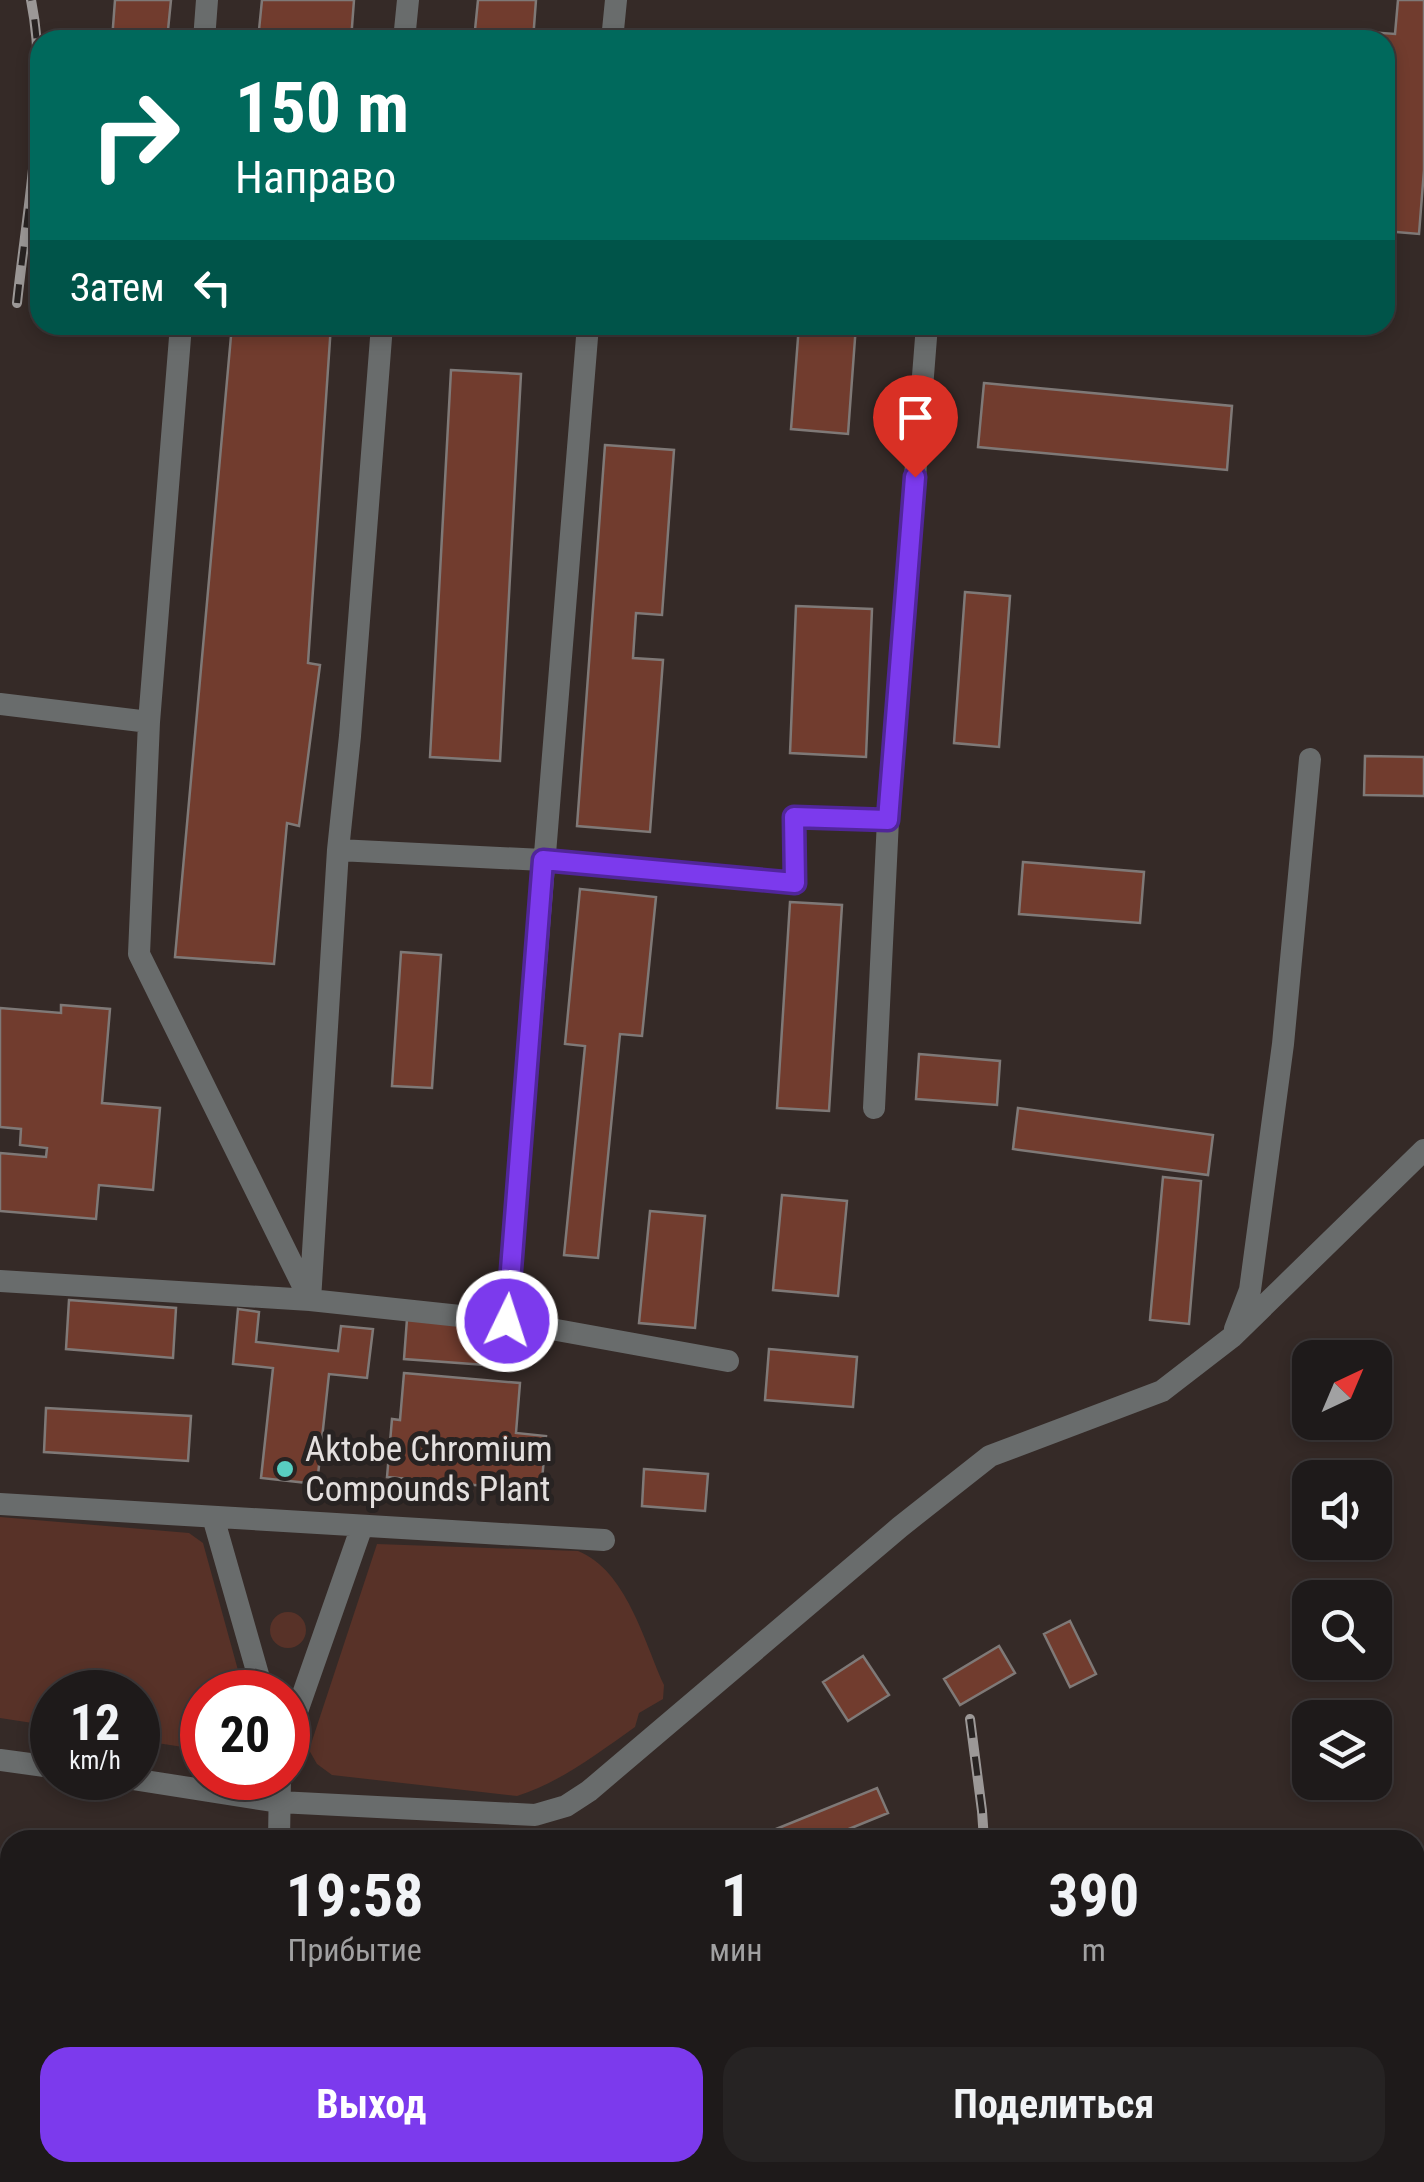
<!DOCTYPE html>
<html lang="ru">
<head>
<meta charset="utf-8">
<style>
  body { margin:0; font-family:"Roboto Condensed",sans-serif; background:#262323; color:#f1f3f6; height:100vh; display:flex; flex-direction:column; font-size:38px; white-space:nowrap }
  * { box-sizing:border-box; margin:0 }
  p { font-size:32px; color:#a1a1a2 }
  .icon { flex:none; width:55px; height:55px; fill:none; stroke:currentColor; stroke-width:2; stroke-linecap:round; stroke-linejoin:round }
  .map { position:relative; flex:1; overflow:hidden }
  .sheet { position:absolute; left:0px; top:1830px; width:1425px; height:352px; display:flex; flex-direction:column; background:#1e1a1a; border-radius:30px 30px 0 0; box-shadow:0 5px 15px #0003,0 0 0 2px #3c3839 }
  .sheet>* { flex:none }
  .banner { position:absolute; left:30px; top:30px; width:1365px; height:305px; border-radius:30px; box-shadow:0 5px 15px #0003,0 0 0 2px #3c3839; background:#00695c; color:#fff; overflow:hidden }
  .needle { width:65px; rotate:44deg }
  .buttons { position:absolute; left:1292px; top:1340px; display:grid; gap:20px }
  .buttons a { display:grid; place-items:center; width:100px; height:100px; border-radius:20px; background:#1e1a1a; box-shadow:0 5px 15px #0003,0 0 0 2px #3c3839; font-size:50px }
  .speed { position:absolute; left:30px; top:1670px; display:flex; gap:20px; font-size:50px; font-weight:700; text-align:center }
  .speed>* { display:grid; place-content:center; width:130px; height:130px; border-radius:50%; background:#1e1a1a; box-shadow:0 5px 15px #0003,0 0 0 2px #3c3839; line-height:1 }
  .speed small { font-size:25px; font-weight:400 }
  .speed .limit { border:15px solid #d22; background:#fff; color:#111 }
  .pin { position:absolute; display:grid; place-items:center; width:85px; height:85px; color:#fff; margin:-102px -42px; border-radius:50% 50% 50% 0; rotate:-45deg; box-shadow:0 0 10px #0007 }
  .pin .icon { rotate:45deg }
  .me { position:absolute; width:110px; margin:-55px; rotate:4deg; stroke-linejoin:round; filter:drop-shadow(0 0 8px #0008) }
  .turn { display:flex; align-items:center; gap:35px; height:210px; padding:0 40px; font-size:45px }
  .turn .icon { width:130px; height:130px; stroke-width:2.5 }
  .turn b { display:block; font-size:70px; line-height:85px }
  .then { display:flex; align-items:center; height:95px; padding:0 40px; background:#0003; gap:20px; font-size:38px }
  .eta { display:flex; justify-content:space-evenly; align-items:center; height:170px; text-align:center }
  .eta b { font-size:60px; font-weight:700; line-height:70px }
  .primary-button { display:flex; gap:20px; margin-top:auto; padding:20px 40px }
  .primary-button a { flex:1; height:115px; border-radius:30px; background:#7c3aed; color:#fff; font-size:40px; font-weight:700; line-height:115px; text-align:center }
  .primary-button a+a { background:#262323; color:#f1f3f6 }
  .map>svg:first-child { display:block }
  .built { fill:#352a27; fill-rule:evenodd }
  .green { fill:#583228 }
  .building { fill:#713c2e; stroke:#7f7977; stroke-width:2.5 }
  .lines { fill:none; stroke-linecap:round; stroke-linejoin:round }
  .minor { stroke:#696c6c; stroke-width:22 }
  .rail-casing { stroke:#9c9897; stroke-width:10 }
  .rail { stroke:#282322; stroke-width:6; stroke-dasharray:19; stroke-linecap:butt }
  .route-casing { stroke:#51269a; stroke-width:25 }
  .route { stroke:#7c3aed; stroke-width:18 }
  .poi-dot { fill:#58cec1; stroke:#282322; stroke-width:4 }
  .labels { text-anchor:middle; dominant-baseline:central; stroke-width:10; stroke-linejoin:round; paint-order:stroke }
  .poi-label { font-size:35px; fill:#e4e0df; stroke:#282322; text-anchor:start }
</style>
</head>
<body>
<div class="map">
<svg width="1424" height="2182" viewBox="0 0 1424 2182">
  <rect width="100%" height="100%" fill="#282322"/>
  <path class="built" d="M0,0H1424V2182H0ZM40,40H1385V325H40ZM1310,1358H1375V1422H1310ZM1310,1478H1375V1542H1310ZM1310,1598H1375V1662H1310ZM52,1692H138V1778H52ZM202,1692H288V1778H202ZM1310,1718H1375V1782H1310ZM10,1840H1415V2172H10Z"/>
  <path class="green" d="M0,1517L189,1533L203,1543L244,1692H202V1750L138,1740V1692H52V1726L0,1718Z
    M377,1544L578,1551C626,1570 644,1641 664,1685L663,1699L639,1713L635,1727C598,1753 561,1782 517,1796L332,1775L317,1764L309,1750Z
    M270 1630a18 18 0 1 1 36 0a18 18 0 1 1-36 0Z"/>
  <path class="building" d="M115,0H171L167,40H112Z
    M262,0H354L351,40H258Z
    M478,0H536L533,40H474Z
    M1398,0H1424V170L1419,234L1385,231L1387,151L1385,150V40H1368L1369,32L1395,34Z
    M232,325H331L308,663L320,665L299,826L287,823L274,964L175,957Z
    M799,325H856L848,434L791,429Z
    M451,370L521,374L500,761L430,757Z
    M984,383L1232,406L1227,470L978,447Z
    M605,445L674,450L662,615L636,613L633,658L663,660L650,832L577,826Z
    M965,592L1010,596L999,747L954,743Z
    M796,606L872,609L866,757L790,753Z
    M1365,756L1424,757V796L1364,795Z
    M1023,862L1144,872L1140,923L1019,914Z
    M580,889L656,897L642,1036L620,1034L598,1258L564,1255L585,1046L565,1044Z
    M790,902L842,905L829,1111L777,1108Z
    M401,952L441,955L432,1088L392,1086Z
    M61,1005L110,1009L102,1103L160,1108L153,1190L99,1185L96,1219L0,1211V1153L46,1157L47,1148L20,1145L21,1129L0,1127V1008L61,1013Z
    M919,1054L1000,1061L997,1105L916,1099Z
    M1018,1108L1213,1135L1208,1175L1013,1149Z
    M1163,1177L1201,1181L1189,1324L1150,1320Z
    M782,1195L847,1201L838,1296L773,1290Z
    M650,1211L705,1216L695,1328L639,1323Z
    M69,1300L176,1308L173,1358L66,1349Z
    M238,1309L259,1312L256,1342L338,1351L341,1326L373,1329L367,1378L329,1374L317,1484L261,1478L273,1368L233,1364Z
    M407,1319L517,1328L514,1367L404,1359Z
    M769,1349L857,1357L853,1407L765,1400Z
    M404,1373L520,1383L516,1433L546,1436L541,1491L387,1477L392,1419L400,1420Z
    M46,1408L191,1416L188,1461L44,1452Z
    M644,1469L708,1474L705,1511L642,1506Z
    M1070,1621L1096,1674L1070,1687L1044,1634Z
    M999,1646L1015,1673L960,1705L944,1679Z
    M863,1656L889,1695L848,1721L823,1682Z
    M877,1788L888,1813L822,1840H780L776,1829Z"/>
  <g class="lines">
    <path class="minor" d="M204,40L207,0
      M404,40L408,0
      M612,40L616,0
      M181,325L149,722L139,954L310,1300L507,1321L588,325
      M0,704L149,722
      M338,850L350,736L382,325
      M874,1108L888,820
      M0,1281L310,1300L338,850L543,860L795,883L794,817L888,820L927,325
      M507,1321L728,1361
      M1235,1329L1250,1290L1283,1044L1310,759
      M0,1504L604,1540
      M213,1517L263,1692
      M288,1737L362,1526
      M0,1760L52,1767
      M126,1778L279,1802L535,1815L566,1806L589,1791L900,1527L990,1456L1162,1391L1232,1337L1424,1150
      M279,1840L280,1778
      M277,2182L278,2172"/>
    <g class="rail-casing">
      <path id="rail" d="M17,303C27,208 50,94 31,0
        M970,1719L982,1811L984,1840
        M995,2182L997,2172"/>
    </g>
    <use href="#rail" class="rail"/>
  </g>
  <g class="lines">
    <g class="route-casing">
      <path id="route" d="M507,1321L543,860L795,883L794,817L888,820L915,477"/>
    </g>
    <use href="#route" class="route"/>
  </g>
  <circle class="poi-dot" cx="285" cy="1469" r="10"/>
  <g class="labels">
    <g class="poi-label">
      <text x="305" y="1449">Aktobe Chromium<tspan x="305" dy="40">Compounds Plant</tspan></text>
    </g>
  </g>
</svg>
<div class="buttons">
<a><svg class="needle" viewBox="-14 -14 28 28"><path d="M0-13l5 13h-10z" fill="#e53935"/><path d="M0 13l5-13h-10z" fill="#a1a1a2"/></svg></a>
<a><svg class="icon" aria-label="sound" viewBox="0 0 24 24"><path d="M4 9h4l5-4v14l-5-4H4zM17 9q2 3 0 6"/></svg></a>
<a><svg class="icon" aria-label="search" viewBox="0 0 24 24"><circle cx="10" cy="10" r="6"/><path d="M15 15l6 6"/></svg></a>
<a><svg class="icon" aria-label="layers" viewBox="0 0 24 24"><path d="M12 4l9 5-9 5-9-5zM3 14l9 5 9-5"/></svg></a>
</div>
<div class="speed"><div>12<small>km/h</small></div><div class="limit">20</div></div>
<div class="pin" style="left:915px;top:477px;background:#d93025"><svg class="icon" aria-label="arrive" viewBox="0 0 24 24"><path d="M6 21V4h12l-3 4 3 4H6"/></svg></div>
<svg class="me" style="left:507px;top:1321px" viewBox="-20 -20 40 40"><circle r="17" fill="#7c3aed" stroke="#fff" stroke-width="3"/><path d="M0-11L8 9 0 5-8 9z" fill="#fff"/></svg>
<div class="banner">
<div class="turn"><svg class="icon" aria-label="right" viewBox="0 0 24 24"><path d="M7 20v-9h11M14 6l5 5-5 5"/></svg><div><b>150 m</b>Направо</div></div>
<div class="then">Затем<svg class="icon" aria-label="left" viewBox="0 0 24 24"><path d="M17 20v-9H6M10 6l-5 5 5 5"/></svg></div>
</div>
<section class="sheet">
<div class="eta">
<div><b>19:58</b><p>Прибытие</p></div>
<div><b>1</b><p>мин</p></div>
<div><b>390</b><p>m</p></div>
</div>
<div class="primary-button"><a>Выход</a><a>Поделиться</a></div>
</section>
</div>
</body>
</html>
